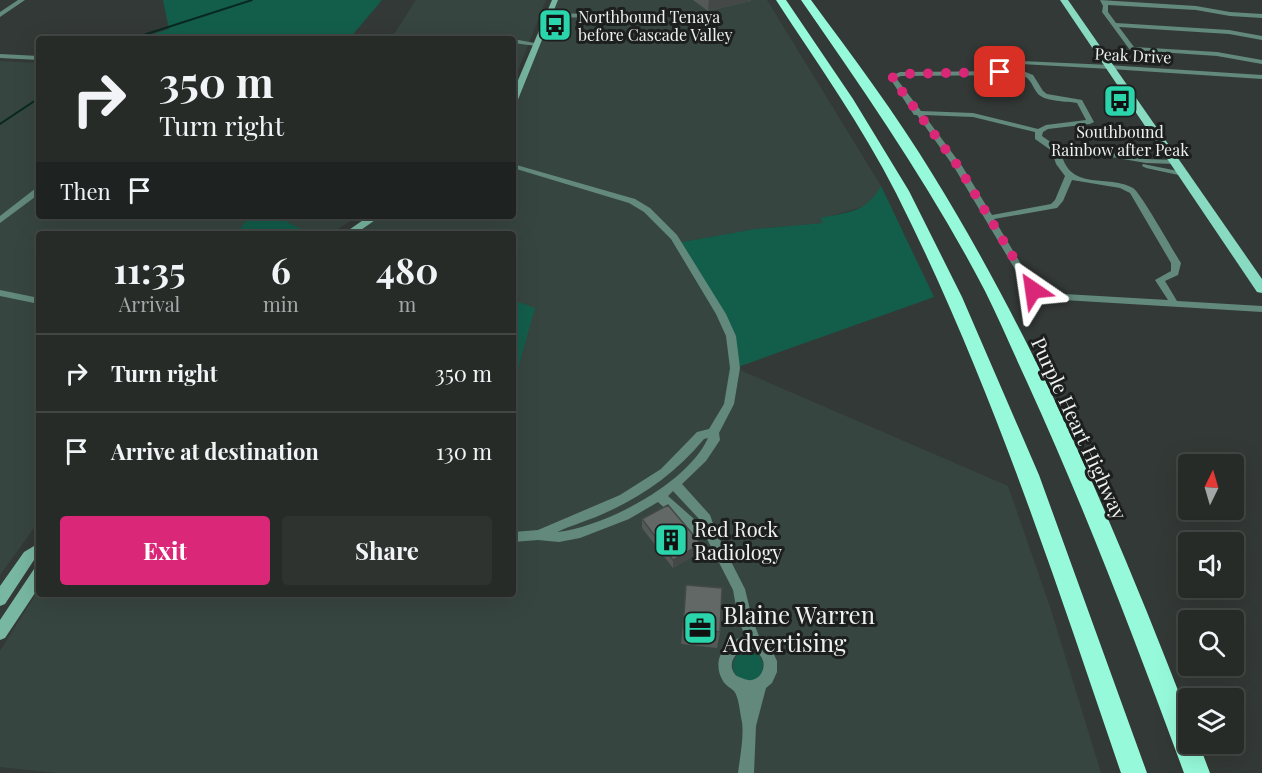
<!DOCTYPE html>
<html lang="en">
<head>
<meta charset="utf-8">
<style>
  body { margin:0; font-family:"Playfair Display",serif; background:#2e3330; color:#f1f3f6; height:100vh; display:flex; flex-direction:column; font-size:22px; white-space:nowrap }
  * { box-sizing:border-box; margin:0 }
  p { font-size:20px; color:#a4a7a8 }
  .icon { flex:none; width:33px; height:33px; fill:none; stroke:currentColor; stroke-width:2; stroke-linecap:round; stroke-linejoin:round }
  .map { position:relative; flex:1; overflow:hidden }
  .sheet { position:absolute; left:36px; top:231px; width:480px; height:366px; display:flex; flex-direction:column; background:#262b28; border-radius:6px; box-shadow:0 6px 24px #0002,0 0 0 2px #424745 }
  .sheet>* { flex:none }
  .banner { position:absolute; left:36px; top:36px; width:480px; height:183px; border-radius:6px; box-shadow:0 6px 24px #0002,0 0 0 2px #424745; background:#262b28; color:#f1f3f6; overflow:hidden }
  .needle { width:39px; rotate:5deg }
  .fabs { position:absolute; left:1178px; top:454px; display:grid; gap:12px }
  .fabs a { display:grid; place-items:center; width:66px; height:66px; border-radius:6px; background:#262b28; box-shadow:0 6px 24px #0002,0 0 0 2px #424745; font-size:30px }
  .pin { position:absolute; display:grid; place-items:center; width:51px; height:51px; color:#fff; margin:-26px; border-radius:12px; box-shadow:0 3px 9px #0006 }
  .me { position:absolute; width:66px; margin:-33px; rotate:328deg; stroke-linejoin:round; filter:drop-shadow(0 0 4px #0008) }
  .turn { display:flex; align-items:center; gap:21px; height:126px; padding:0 24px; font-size:27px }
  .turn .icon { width:78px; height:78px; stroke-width:2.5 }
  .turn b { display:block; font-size:42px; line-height:51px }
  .then { display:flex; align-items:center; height:57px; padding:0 24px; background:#0003; gap:12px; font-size:22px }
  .eta { display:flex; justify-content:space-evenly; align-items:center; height:102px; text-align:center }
  .eta b { font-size:36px; font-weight:700; line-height:42px }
  .action { display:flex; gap:12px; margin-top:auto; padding:12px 24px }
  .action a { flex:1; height:69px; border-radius:6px; background:#db2777; color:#fff; font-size:24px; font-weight:700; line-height:69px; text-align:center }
  .action a+a { background:#2e3330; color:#f1f3f6 }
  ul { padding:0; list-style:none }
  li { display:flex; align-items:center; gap:18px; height:78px; padding:0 24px; border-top:2px solid #424745 }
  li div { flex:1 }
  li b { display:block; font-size:22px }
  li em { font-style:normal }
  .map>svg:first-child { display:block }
  .built { fill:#374540 }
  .green { fill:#135e4b }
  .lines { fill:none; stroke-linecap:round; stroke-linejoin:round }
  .stream { stroke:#082920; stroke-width:2 }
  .minor { fill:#62897c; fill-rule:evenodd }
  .tertiary { fill:#62897c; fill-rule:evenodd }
  .secondary { fill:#78b7a2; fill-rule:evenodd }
  .primary { fill:#88dac0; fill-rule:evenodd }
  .motorway { fill:#96fada; fill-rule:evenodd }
  .wall { fill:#535957 }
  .shaded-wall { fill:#444947 }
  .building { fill:#616865; stroke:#444947; stroke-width:1.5 }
  .route { stroke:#db2777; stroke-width:10; stroke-dasharray:0 18 }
  .labels { text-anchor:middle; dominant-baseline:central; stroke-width:6; stroke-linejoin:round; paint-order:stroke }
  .far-poi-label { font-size:16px; fill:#edf1ef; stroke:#1c1f1e; text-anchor:start }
  .far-street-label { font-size:16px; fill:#edf1ef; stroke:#1c1f1e }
  .street-label { font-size:20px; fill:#edf1ef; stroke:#1c1f1e }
  .poi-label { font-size:20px; fill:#edf1ef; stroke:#1c1f1e; text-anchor:start }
  .near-poi-label { font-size:24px; fill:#edf1ef; stroke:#1c1f1e; text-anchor:start }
</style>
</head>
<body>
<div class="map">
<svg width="1262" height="773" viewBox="0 0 1262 773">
  <rect width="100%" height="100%" fill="#333936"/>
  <path class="built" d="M416,0H546L513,83V39H391Z
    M555,0H767L881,186L874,199L865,206L820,219L824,223L755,229L678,243L721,314L735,368L1008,486L1051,610L1101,773H57L0,767V651L39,589V594H513V234H348L376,216H513V102Z
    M0,61L39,63V216H358L330,234H39V521L0,575Z"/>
  <path class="green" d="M163,0H382L349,39H138L169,29Z
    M881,186L934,297L735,368L731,336L677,243L755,229L823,223L820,218C848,212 866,213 881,186Z
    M249,216H276L310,234H237Z
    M513,300L535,308L514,382H513Z
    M733 666a15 15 0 1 1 30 0a15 15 0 1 1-30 0Z"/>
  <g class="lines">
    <path class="stream" d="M131,39L252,0
      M0,124L39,98"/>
    <path class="minor" d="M18,0H25L0,17V12Z
      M1100,0L1196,6L1230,12L1262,14V18L1230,16L1196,10L1108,5V12L1116,23L1229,30L1262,36V40L1229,34L1119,27L1134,47L1217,52L1262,60V64L1217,56L1130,50L1102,12L1103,6Z
      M680,12L682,13V15L549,18L546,16L549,14Z
      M1002,60L1110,65L1113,67L1110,69L1000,63L999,62Z
      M1023,71L1033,75L1043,91L1047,94L1082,100L1094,122L1090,124L1048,129L1043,132L1042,136L1059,148L1060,152L1094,150L1146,159L1175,160L1179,162L1175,164L1146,163L1094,154L1062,156C1072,191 1108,174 1133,188C1141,193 1173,251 1181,263L1178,275L1165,281L1177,301L1262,306V312L1047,299L1034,295L1025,286L954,167L917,115H914L889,77L900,72ZM1022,75C1032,79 1032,87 1038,94C1046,102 1067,101 1077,103L1086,120L1046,125L1038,129L973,113L921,111L896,78L901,76ZM924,115L973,117L1035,132V139L1052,151L1056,164L1065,176L1055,200L1051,204L992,215L962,166ZM1072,180L1120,188L1130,193L1171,263V271L1155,280L1168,300L1047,293L1040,291L1033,284L994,219L1057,208L1063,201Z
      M513,164L635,199L650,208L677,235L726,314L736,336L740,368L734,404L719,433L720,440L706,461L682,484L710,515L716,532L745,589L752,618L760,639L770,646L777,661V672L772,683L766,688L756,726L754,773H738C740,757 744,737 742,722C740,714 739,697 734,691C730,687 726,686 723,681C711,661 724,641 745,636L738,618L733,590L706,537L693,534L658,502L629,519L580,538L559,542L538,540L513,542V532L538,530L620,495L661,469L697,432L709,429L724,404L730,368L726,336L716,314L671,239L644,212L629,203L513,168ZM708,438C688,483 605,527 557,532C570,526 583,522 596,517C639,499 674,475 704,439ZM673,491L701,521L702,526L668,496ZM748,649C775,654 763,689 742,678C737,676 737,677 734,673C727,662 737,650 748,649Z
      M1143,164L1183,172L1187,174L1183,176L1146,168L1142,166Z
      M36,188H39V194L0,223V216Z
      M0,290L39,298V304L0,296Z"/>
    <path class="tertiary" d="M512,39H513L540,44L536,46L513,43Z
      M0,54L39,56V60L0,58Z
      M1107,65L1262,75V79L1110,69H1107Z"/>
    <path class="secondary" d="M552,0H558L517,102L513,104V92Z
      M369,216H381L355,234H343Z
      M39,543V557L34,560L5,604L0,606V586L24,552Z
      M39,567V587L5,638L0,640V620L34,569Z"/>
    <path class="primary" d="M1060,0H1068L1262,279V293L1257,292Z"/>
    <path class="motorway" d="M776,0H786L853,99L909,191L962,297L1039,475L1147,773H1121C1054,577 990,379 896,193C862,126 817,63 776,0Z
      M801,0H811C853,57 896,114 933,175C1038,345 1116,530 1188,716V744H1199L1210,773H1184C1135,640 1086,511 1027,382C1013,352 1000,321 985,291C932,189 867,95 801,0Z"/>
  </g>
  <path class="wall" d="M693,0H751V1L708,11Z
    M642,519L701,544L700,552L673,568L642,528Z
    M686,585L720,632L717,648L681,644Z"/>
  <path class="shaded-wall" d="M709,0H751V1L708,11Z
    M701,544L700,552L673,568V560Z"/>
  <path class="building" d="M668,505L701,544L673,560L642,519Z
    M686,585L722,588L720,632L683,628Z"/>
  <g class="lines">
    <path class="route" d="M1000,72L900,74L892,78L958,166L1033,290"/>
  </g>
  <defs>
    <g id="bus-square" transform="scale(1.725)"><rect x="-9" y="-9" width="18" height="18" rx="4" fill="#2ad5ac" stroke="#1c1f1e"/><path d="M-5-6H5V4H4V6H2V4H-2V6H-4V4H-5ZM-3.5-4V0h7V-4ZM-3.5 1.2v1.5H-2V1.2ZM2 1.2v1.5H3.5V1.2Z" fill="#111"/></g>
    <g id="building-square" transform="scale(1.725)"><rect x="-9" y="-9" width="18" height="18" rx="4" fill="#2ad5ac" stroke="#1c1f1e"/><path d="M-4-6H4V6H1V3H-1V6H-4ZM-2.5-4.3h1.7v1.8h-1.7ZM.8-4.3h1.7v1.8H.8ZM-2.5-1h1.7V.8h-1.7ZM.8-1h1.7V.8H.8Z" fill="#111"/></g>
    <g id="office-square" transform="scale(1.725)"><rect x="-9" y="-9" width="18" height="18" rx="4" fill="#2ad5ac" stroke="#1c1f1e"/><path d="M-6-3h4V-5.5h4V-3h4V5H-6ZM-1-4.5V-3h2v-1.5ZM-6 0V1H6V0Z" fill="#111"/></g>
  </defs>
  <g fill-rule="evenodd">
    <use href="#bus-square" x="555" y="25"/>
    <use href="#bus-square" x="1120" y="101"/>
    <use href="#building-square" x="671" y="540"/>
    <use href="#office-square" x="700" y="628"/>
  </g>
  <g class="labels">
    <g class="far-poi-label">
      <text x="578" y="16">Northbound Tenaya<tspan x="578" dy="18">before Cascade Valley</tspan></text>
      <text x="1120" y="131" text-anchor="middle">Southbound<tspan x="1120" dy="18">Rainbow after Peak</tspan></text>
    </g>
    <g class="far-street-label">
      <text transform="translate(1133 55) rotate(3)">Peak Drive</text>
    </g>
    <g class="street-label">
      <text transform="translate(1080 428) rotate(65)">Purple Heart Highway</text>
    </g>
    <g class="poi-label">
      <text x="694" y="528">Red Rock<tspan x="694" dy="23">Radiology</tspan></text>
    </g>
    <g class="near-poi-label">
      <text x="723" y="614">Blaine Warren<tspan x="723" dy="28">Advertising</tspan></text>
    </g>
  </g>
</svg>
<div class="fabs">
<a><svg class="needle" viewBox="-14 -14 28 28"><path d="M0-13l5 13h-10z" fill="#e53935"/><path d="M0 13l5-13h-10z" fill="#a4a7a8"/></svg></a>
<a><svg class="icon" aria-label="sound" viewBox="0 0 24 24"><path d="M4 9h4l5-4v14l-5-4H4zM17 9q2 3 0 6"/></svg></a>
<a><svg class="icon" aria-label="search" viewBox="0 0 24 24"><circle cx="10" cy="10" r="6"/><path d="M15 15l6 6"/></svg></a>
<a><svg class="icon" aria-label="layers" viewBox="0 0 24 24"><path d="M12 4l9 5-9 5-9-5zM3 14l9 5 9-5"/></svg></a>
</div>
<div class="pin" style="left:1000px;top:72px;background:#d93025"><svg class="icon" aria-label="arrive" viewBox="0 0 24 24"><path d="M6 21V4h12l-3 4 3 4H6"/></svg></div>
<svg class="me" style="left:1033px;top:290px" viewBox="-20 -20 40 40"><path d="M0-17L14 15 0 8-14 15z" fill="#db2777" stroke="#fff" stroke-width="4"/></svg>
<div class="banner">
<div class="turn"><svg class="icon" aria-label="right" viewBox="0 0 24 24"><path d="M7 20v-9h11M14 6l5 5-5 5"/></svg><div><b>350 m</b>Turn right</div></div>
<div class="then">Then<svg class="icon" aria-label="arrive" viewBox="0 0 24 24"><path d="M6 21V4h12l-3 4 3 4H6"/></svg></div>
</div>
<section class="sheet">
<div class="eta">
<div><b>11:35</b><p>Arrival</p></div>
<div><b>6</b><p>min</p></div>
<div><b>480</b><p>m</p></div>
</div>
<ul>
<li><svg class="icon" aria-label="right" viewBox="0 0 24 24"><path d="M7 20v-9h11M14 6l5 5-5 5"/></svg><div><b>Turn right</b></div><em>350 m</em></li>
<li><svg class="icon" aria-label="arrive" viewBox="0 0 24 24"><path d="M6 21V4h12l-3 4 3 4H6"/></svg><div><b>Arrive at destination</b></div><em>130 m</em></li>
</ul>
<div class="action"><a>Exit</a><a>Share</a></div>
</section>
</div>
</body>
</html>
